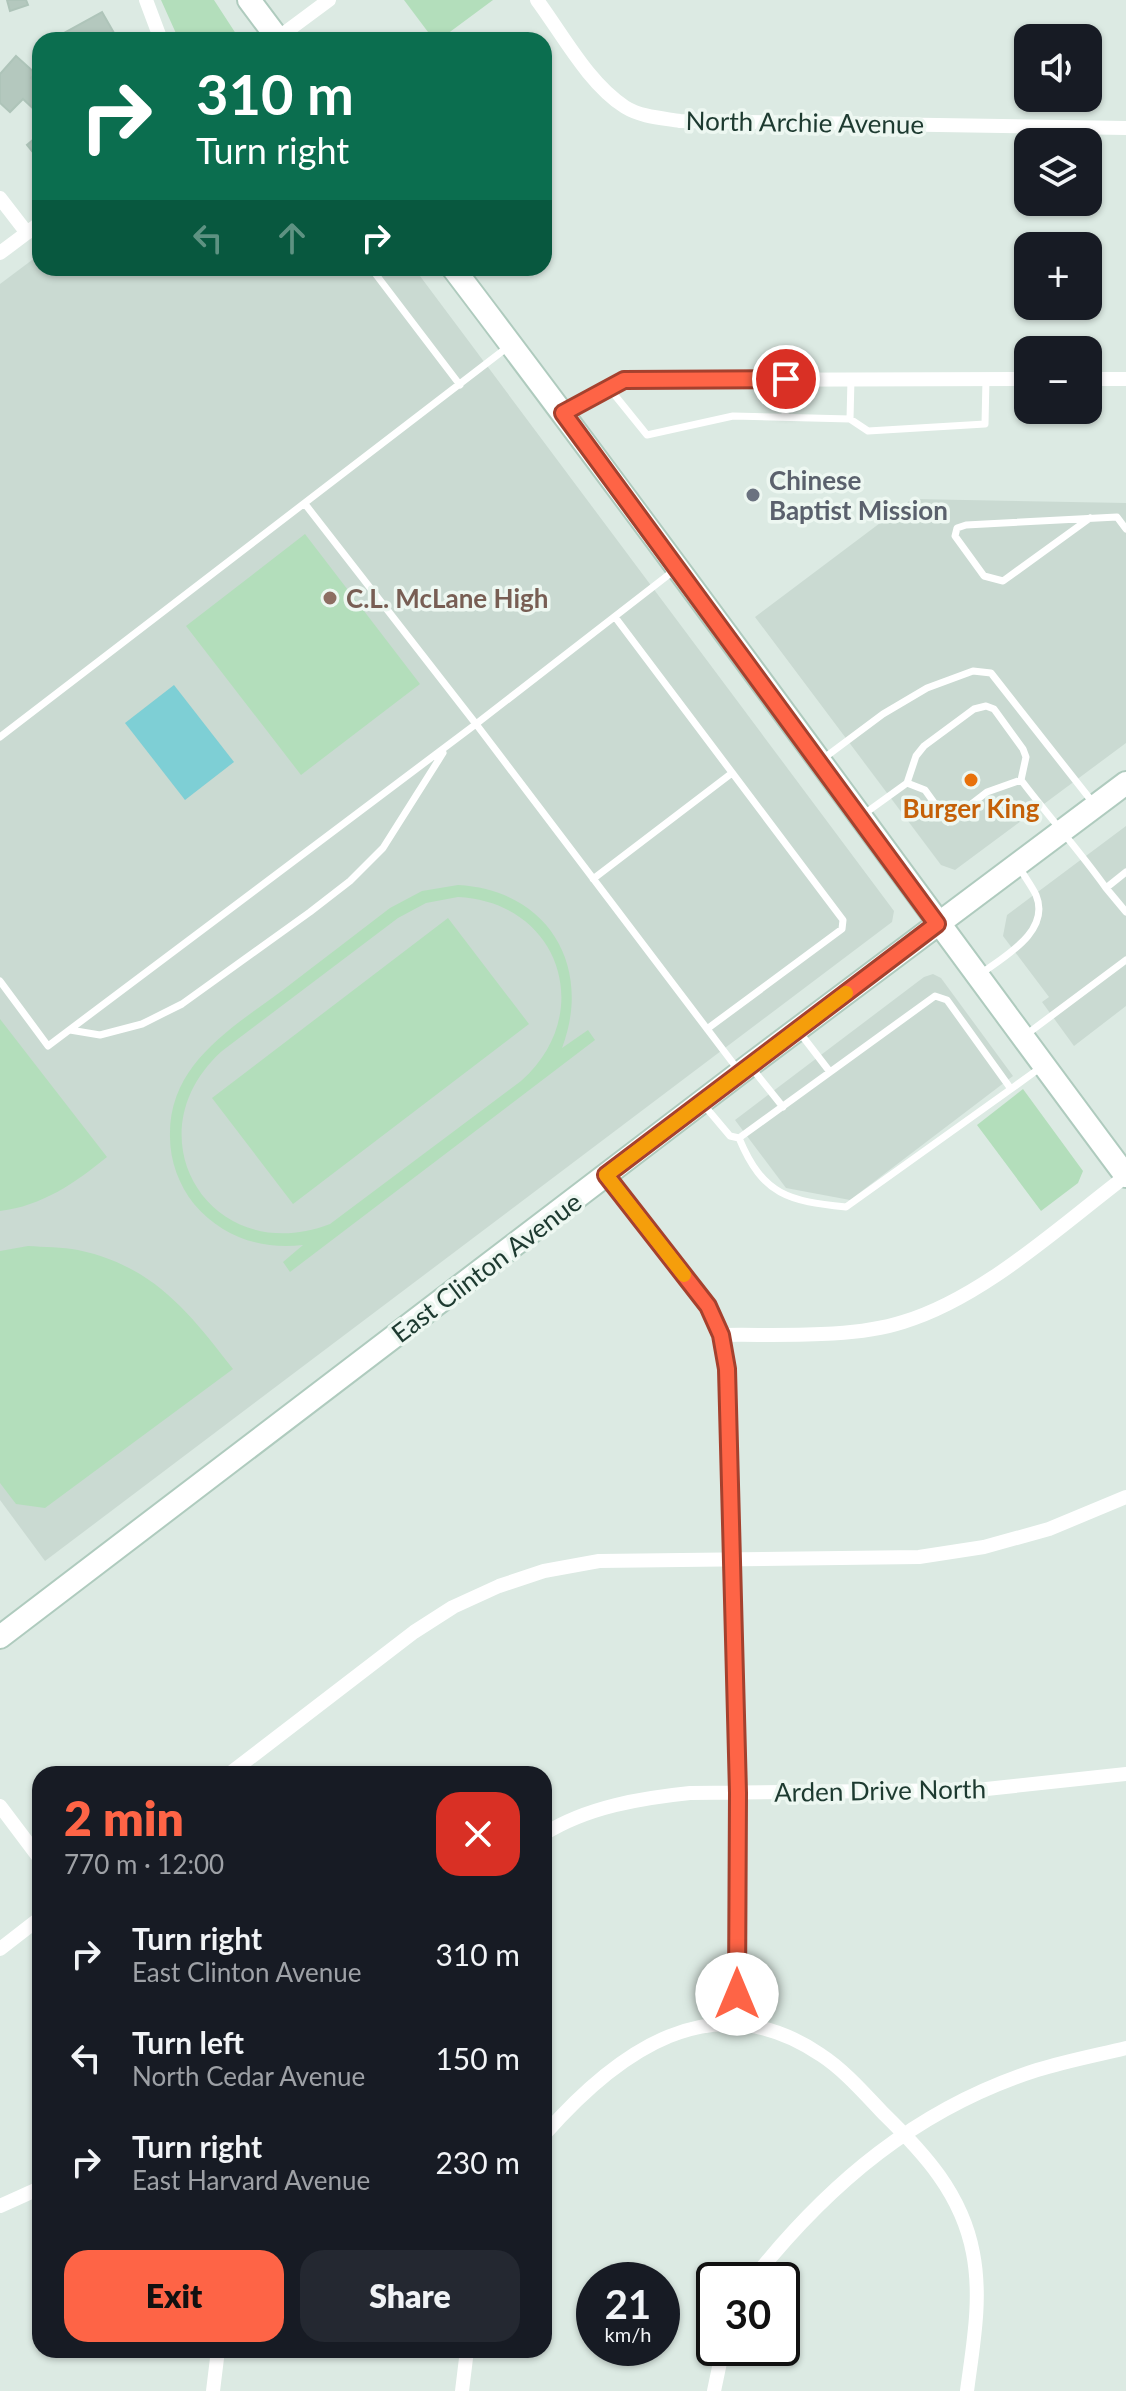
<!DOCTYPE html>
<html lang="en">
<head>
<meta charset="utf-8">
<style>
  body { margin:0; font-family:Lato,sans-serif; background:#242831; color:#f1f3f6; height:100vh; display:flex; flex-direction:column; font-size:30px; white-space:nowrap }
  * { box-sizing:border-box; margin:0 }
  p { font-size:26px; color:#9ea1a6 }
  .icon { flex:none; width:44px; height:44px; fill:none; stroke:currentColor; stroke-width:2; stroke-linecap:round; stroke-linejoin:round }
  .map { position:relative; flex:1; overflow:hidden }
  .sheet { position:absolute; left:32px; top:1766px; width:520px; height:592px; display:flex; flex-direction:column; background:#171b24; border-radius:24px; box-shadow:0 2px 6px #0004 }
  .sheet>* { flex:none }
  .top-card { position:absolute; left:32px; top:32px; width:520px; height:244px; border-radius:24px; box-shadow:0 2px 6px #0004; background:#0b6e4f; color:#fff; overflow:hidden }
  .controls { position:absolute; left:1014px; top:24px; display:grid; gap:16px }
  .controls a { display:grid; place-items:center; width:88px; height:88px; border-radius:16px; background:#171b24; box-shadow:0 2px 6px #0004; font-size:40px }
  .speed { position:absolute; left:576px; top:2262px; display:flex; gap:16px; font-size:40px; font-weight:700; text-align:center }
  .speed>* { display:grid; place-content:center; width:104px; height:104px; border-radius:50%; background:#171b24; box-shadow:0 2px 6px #0004; line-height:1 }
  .speed small { font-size:20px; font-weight:400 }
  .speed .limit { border:4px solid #111; border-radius:12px; background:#fff; color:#111 }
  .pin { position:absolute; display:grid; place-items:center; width:68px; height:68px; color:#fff; margin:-34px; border:4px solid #fff; border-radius:50%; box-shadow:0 2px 8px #0007 }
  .me { position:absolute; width:88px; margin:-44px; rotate:0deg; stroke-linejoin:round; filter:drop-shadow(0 0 6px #0008) }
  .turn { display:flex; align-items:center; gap:28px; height:168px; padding:0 32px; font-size:36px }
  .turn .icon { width:104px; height:104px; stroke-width:2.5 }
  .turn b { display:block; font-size:56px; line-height:68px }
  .lanes { display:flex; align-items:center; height:76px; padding:0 32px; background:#0003; justify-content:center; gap:40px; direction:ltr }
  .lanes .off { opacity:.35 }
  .round { display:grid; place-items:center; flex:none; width:84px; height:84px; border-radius:24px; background:#242831 }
  .head { display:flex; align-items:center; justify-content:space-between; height:136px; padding:0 32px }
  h1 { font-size:48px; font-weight:800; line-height:60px; color:#fe6446 }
  .primary-button { display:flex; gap:16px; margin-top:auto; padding:16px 32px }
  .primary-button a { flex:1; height:92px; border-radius:24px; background:#fe6446; color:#111; font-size:32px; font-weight:800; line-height:92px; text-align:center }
  .primary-button a+a { background:#242831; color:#f1f3f6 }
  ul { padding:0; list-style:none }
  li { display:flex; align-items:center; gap:24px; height:104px; padding:0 32px }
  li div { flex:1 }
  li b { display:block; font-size:30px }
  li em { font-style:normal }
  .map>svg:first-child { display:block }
  .built { fill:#cadad2 }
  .green { fill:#b3debb; fill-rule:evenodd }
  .water { fill:#7ecfd5 }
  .building { fill:#b4c8be; stroke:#aec4b9; stroke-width:2 }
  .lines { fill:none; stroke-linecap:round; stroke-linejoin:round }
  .secondary-casing { stroke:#afcbbe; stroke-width:26 }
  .lane { stroke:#fff; stroke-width:7 }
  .street { stroke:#fff; stroke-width:14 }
  .secondary { stroke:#fff; stroke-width:22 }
  .route-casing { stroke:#a5412e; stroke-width:20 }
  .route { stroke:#fe6446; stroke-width:14 }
  .slow { stroke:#f59e0b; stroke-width:14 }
  .worship-dot { fill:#6b7280; stroke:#edf7f1; stroke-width:3 }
  .education-dot { fill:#8d6e63; stroke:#edf7f1; stroke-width:3 }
  .food-dot { fill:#e8710a; stroke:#edf7f1; stroke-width:3 }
  .labels { text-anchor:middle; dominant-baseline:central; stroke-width:7; stroke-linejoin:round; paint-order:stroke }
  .street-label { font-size:26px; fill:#1d3a30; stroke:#edf7f1 }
  .worship-label { font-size:26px; font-weight:bold; fill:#5b616d; stroke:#edf7f1; text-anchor:start }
  .education-label { font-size:26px; font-weight:bold; fill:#785e54; stroke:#edf7f1; text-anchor:start }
  .food-label { font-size:26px; font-weight:bold; fill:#c56008; stroke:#edf7f1 }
</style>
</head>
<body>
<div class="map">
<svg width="1126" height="2391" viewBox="0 0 1126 2391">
  <rect width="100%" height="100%" fill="#dceae3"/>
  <path class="built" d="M40,254V268H414L894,911L892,922L45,1561L0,1500V284Z
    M912,499L1126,503V743L955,870L941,865L755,617Z
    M1126,826V1006L1074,1046L1042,1002L1049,997L1003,936L1007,915Z
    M933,974L941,978L1013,1076L850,1200L786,1188L735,1120L924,977Z"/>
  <path class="green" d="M161,0H214L240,40H179Z
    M404,0H493L439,40H434Z
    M305,534L420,684L301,775L186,626Z
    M458,885C548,890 593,966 562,1048L588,1030L595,1040L290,1272L283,1262L303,1245C261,1250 222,1237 194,1204C179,1185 170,1161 170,1137C168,1064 232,1028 283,990C319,962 355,935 390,908L422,891ZM458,897C560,902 597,1014 521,1081L330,1224C212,1270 128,1136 222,1051L398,918L426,903Z
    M448,918L529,1024L293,1204L212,1098Z
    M0,1019L107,1157C75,1183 42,1206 0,1211Z
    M1023,1089L1083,1171L1078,1183L1041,1211L977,1125Z
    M28,1246C44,1247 62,1247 78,1250C153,1266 188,1311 233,1369L45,1508L16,1504L0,1483V1251Z"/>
  <path class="water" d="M174,685L234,762L185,800L125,723Z"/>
  <path class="building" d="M7,0H26L28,5L10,11Z
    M102,12L118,40H66L62,34Z
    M16,56L35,73L31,78L40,86V115L23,99L10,112L0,103V74Z
    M40,134V161L27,145Z"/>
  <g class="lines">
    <g class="secondary-casing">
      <path id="secondary" d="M249,0L279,40
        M453,268C681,568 901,874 1126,1176
        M0,1637L750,1065L1126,783"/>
    </g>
    <path class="lane" d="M371,268L460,385
      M609,388L647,435L733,416L850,419L868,431L985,424L986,379
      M785,417L786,379
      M850,419L851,379
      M1090,518L1003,581L984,576L955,536L957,528L966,525L1117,517L1126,529
      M676,569L476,724L739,1071
      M615,617L843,920L842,929L707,1029
      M0,737L509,346
      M824,758L883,714L927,688L973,671L991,673L1094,804
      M907,783L916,756L924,746L974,709L986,706L994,709L1023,749L1026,757L1021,780
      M864,814L907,783L925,790L948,822L987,792L1021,780C1049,817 1079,850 1106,888L1126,872
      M593,879L732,773
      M1106,888L1126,912
      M982,973C1005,956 1051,931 1036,895C1031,885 1024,876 1019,867
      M0,981L48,1046L476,724L305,504
      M70,1030L100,1035L142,1024L182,1004L310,912L350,881L383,848L443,753
      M800,1033L830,1072
      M1027,1034L1126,960
      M751,1067L783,1107
      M703,1104L730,1136L739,1138L935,996L947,1000L1011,1089L1040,1068
      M739,1138C763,1196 789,1201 846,1207L1011,1089"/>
    <path class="street" d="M146,0L161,40
      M537,0C563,35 588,83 625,107C641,117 662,118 680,121L1126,128
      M275,40L329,0
      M0,198L27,233
      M0,253L40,223
      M1088,379H1126
      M563,413L624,380L1028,379
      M606,1175L708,1306L721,1335L727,1369L738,1793L737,2023
      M721,1335C777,1334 850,1339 903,1322C983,1298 1060,1226 1126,1176
      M229,1774L414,1632L453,1607L499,1586L544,1571L599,1561L919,1557L984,1547L1049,1529L1126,1497
      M0,1806L40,1859
      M544,1834C587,1807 641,1798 690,1793L977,1790L1126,1774
      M0,1949L40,1918
      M544,2135C617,2052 713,1981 821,2055C844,2070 864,2093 883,2113C924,2153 962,2194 973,2253C982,2299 973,2345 967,2391
      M0,2206L40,2188
      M752,2280C829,2183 918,2108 1037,2070C1066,2061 1097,2055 1126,2048
      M213,2391L218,2350
      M462,2391L467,2350
      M714,2391L723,2348"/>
    <use href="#secondary" class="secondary"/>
  </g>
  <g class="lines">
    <g class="route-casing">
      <path id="route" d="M737,1994L738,1793L727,1369L721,1335L708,1306L606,1175L937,924L563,413L624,380L786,379"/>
    </g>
    <use href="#route" class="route"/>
    <path class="slow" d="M684,1275L606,1175L846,993"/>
  </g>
  <circle class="worship-dot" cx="753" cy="495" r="8"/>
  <circle class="education-dot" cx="330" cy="598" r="8"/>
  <circle class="food-dot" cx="971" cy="780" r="8"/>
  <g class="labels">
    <g class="street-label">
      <text transform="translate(805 122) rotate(1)">North Archie Avenue</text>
      <text transform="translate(486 1267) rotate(-37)">East Clinton Avenue</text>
      <text transform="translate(880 1790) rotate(-1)">Arden Drive North</text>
    </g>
    <g class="worship-label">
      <text x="769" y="480">Chinese<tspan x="769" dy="30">Baptist Mission</tspan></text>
    </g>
    <g class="education-label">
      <text x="346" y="598">C.L. McLane High</text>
    </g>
    <g class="food-label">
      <text x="971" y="808">Burger King</text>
    </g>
  </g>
</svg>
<div class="controls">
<a><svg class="icon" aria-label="sound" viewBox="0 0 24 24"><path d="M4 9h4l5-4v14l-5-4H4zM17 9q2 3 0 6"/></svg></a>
<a><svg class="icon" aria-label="layers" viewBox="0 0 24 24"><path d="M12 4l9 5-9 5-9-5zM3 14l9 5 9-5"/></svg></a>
<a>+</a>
<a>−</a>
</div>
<div class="speed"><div>21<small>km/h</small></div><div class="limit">30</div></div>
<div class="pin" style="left:786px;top:379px;background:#d93025"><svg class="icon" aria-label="arrive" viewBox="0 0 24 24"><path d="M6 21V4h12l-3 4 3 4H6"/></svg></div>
<svg class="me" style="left:737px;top:1994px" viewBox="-20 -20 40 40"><circle r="19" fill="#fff"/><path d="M0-13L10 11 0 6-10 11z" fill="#fe6446"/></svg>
<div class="top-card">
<div class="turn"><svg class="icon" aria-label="right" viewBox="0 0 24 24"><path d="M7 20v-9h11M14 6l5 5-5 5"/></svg><div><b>310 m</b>Turn right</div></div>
<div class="lanes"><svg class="icon off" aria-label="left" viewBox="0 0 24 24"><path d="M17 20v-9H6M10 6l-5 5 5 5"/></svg><svg class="icon off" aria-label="ahead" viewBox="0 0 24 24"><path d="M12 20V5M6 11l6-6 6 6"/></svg><svg class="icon" aria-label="right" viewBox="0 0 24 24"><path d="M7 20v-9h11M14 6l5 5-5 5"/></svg></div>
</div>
<section class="sheet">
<div class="head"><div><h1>2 min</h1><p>770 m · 12:00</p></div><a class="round" style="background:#d93025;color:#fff"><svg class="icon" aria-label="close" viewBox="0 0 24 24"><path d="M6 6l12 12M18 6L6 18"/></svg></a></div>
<ul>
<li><svg class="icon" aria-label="right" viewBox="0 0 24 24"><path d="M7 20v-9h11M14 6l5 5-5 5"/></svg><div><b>Turn right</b><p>East Clinton Avenue</p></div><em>310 m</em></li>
<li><svg class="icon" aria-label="left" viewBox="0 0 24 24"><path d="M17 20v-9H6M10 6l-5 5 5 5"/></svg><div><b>Turn left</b><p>North Cedar Avenue</p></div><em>150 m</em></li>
<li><svg class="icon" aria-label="right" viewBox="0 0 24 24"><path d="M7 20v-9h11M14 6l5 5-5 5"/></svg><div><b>Turn right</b><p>East Harvard Avenue</p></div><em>230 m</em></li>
</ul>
<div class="primary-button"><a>Exit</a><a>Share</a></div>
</section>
</div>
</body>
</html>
